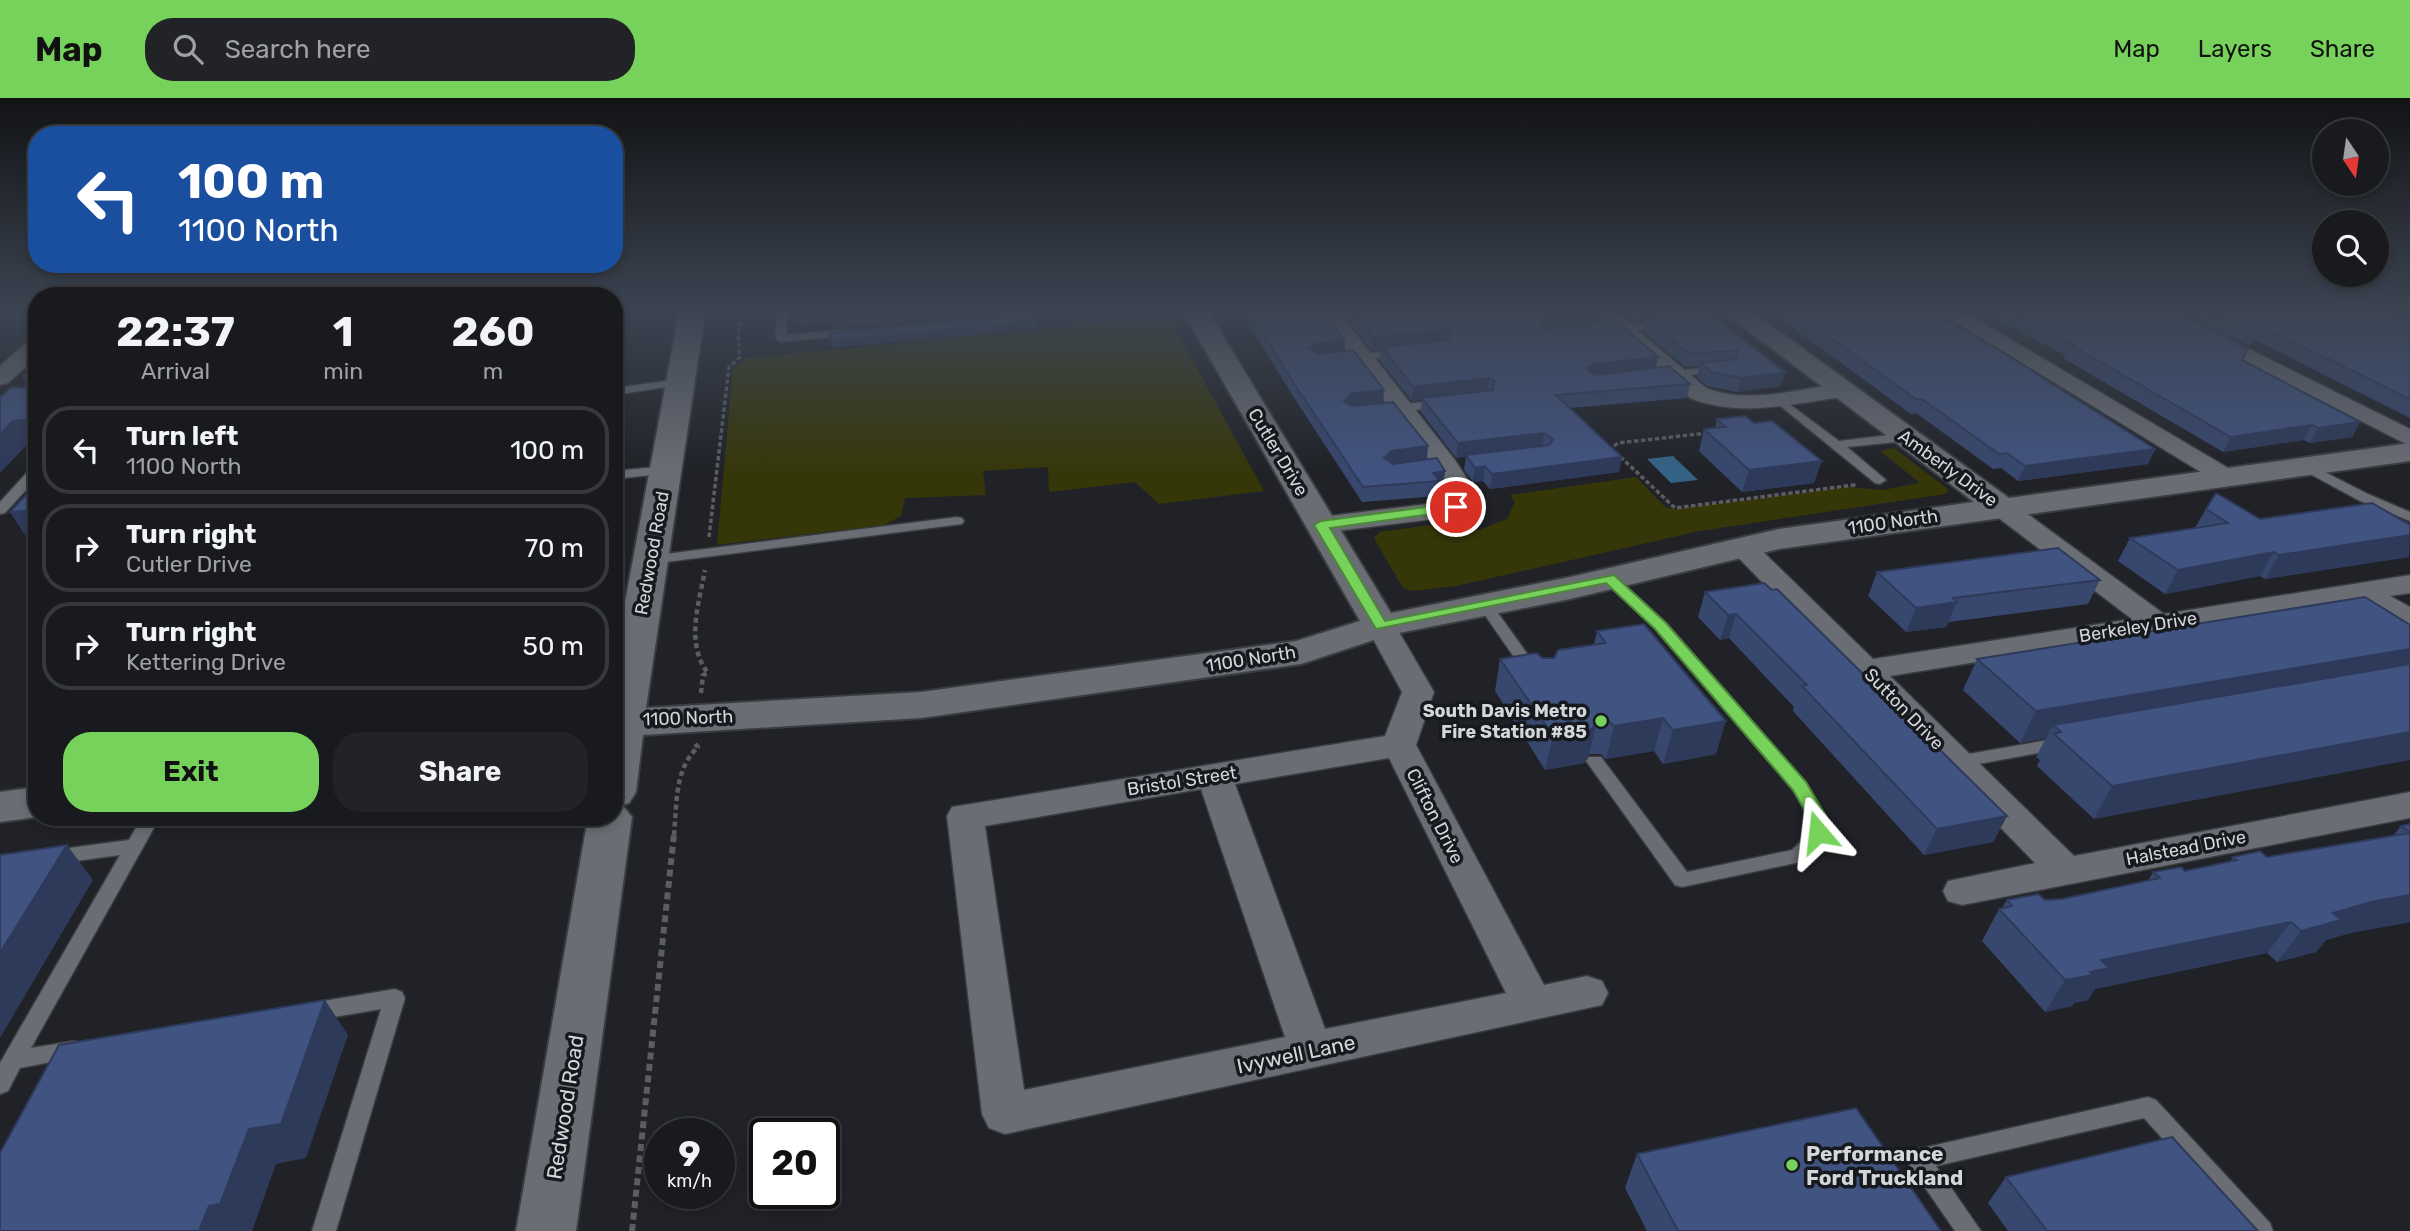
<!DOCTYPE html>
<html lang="en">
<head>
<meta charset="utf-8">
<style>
  body { margin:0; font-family:Rubik,sans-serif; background:#212326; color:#f1f3f6; height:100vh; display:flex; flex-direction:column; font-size:26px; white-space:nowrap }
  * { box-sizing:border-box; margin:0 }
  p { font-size:23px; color:#9fa1a4 }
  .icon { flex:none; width:38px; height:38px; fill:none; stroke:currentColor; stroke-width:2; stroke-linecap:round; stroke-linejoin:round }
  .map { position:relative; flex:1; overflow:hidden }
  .sheet { position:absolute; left:28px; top:189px; width:595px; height:539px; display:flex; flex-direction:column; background:#181a1d; border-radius:28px; box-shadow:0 4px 10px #0003,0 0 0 2px #36383b }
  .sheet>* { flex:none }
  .hud { position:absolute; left:28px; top:28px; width:595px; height:147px; border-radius:28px; box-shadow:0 4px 10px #0003,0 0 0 2px #36383b; background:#1a4fa0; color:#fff; overflow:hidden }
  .needle { width:46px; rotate:167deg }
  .buttons { position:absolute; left:2312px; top:21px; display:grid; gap:14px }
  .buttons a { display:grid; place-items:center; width:77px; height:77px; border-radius:50%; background:#181a1d; box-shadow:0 4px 10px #0003,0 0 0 2px #36383b; font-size:35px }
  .speed { position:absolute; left:644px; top:1020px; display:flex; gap:14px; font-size:35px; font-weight:700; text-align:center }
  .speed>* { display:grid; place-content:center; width:91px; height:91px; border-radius:50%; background:#181a1d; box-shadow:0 4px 10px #0003,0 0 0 2px #36383b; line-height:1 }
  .speed small { font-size:18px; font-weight:400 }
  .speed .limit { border:4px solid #111; border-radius:10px; background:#fff; color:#111 }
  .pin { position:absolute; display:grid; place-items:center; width:60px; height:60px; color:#fff; margin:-30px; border:4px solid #fff; border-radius:50%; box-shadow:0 2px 7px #0007 }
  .me { position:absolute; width:77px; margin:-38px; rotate:343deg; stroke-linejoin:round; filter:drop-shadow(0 0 5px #0008) }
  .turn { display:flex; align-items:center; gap:24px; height:147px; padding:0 35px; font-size:32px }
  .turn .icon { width:91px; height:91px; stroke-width:2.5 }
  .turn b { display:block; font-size:49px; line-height:60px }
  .eta { display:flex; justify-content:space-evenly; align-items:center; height:119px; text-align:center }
  .eta b { font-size:42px; font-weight:700; line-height:49px }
  .cta { display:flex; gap:14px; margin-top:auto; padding:14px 35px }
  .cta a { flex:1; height:80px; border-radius:28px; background:#76d25a; color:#111; font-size:28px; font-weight:700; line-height:80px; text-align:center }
  .cta a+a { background:#212326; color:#f1f3f6 }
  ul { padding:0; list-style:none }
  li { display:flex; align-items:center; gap:21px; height:88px; margin:0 14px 10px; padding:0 21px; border:4px solid #36383b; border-radius:28px }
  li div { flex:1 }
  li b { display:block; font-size:26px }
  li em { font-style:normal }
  header { display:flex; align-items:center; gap:42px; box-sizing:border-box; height:98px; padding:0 35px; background:#76d25a; color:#111 }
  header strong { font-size:33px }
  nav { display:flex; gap:38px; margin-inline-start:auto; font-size:24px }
  .search { width:490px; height:63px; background:#212326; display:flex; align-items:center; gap:18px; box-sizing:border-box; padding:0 24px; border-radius:28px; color:#9fa1a4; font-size:26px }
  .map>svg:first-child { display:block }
  .green { fill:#363709 }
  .water { fill:#346386 }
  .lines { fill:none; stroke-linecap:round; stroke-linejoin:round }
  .lane-casing { stroke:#3a3c40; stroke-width:3 }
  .street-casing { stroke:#3a3c40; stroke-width:3 }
  .secondary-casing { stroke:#3a3c40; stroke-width:4 }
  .path-far2 { stroke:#5b5d61; stroke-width:3.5; stroke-dasharray:4.5 2.5; stroke-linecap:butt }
  .path-far1 { stroke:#5b5d61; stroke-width:4.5; stroke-dasharray:5 3.5; stroke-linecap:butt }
  .path { stroke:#5b5d61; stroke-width:6; stroke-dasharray:7 4.5; stroke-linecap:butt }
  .lane { fill:#6a6d74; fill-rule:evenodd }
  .street { fill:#6a6d74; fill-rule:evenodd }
  .secondary { fill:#6a6d74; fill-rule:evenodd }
  .wall { fill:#38476e }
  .shaded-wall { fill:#2e3a5a }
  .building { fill:#415380; stroke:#2e3a5a; stroke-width:2 }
  .route { fill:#76d25a; stroke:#4d883a; stroke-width:2 }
  .poi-dot { fill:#76d25a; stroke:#16191e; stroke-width:2.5 }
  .labels { text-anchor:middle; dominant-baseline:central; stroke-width:7; stroke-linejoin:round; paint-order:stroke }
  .street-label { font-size:18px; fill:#d4d6da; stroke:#16191e }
  .poi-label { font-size:18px; font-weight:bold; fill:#d4d6da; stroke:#16191e; text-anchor:end }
  .near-street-label { font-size:21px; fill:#d4d6da; stroke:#16191e }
  .near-poi-label { font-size:21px; font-weight:bold; fill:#d4d6da; stroke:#16191e; text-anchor:start }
</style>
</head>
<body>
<header>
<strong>Map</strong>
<div class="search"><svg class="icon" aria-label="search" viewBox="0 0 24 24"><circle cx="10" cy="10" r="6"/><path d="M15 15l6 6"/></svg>Search here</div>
<nav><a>Map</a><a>Layers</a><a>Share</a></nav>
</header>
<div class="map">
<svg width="2410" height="1133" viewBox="0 0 2410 1133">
  <rect width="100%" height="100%" fill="#202227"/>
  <path class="green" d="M1169,219L1264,393L1159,406L1135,384L1049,394L1048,369L983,373L986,397L905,400L901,418L884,427L717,447L733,269L747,260Z
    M1894,350L1949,392L1945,396L1700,433L1456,488L1411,493L1403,490L1374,440L1380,434L1464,422L1479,432L1507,421L1515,404L1510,397L1636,379L1665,409L1675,411L1850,389L1882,392L1920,385L1880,353Z"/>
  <path class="water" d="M1673,358L1698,382L1671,385L1647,361Z"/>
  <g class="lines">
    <g class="lane-casing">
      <path id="lane" d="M777,215H787L786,237L851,231L856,234L851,237L781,244L776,241Z
        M1020,215H1047L1016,222L1011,219Z
        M1666,223L1670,224V228L1615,235L1610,232L1615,229Z
        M1403,252L1408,255L1407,257L1352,263L1346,260L1352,257Z
        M1719,268L1725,271L1723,273L1668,280L1662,277L1668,274Z
        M681,281L685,282V286L614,297V290Z
        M1777,297L1839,343L1906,335L1912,339L1906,343L1847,349L1886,382L1880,386L1875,385L1773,302V298Z
        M1443,302L1447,304V308L1392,315L1386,311L1392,307Z
        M2305,364L2368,396L2410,414V423L2358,402L2301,371V365Z
        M37,368V380L5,415L0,416V404L32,369Z
        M666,368L672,372L671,375L614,381V373Z
        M957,419L962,420L964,423L962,426L650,466L643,462L650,458Z
        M1609,476L1614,477L1666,525L1805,684L1820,708L1826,725L1823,741L1805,763L1682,789L1675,787L1589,667L1586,663L1589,659H1601L1687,774L1792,752C1817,731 1808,716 1793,692L1656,531L1604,483L1602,480L1604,477Z
        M1485,503L1490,504L1539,572L1541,575L1539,578H1527L1478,507Z
        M2059,640L2067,646L2065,650L1957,670L1951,668L1948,664L1951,660L1957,658Z
        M142,719H160L31,950L74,943L82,946L85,952L82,958L20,970L8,993L0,996V965L120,757L54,766L47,764L45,759L47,754L54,752L129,742Z
        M395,891L402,894L405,900L336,1133H312L381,911L311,923L304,920L300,914L304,908L311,905Z
        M2148,999L2156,1002L2270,1125L2273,1133H2245L2144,1020L1936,1068L1981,1133H1955L1906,1062L1910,1054L1918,1051Z"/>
    </g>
    <g class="street-casing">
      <path id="street" d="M1328,215H1358L1347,222L1348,226L1455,362L1479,399L1470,412L1450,419L1321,435L1311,433L1307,427L1311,421L1321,419L1444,404L1453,399L1435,370L1326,227Z
        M1594,215H1617L1706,290C1748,307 1799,291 1842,285L1850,287L1854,292L1850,297L1842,299C1791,306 1739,320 1690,300Z
        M1941,215H1966L2235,374L2239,379L2235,384H2217Z
        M2149,215H2176L2410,331V348Z
        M37,241V259L8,285L0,287V268L29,242Z
        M2001,401L2010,403L2164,516L2410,477V495L2390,498L2410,509V531L2399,528L2357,503L1890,578L2074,758L2410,694V720L1962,807L1948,803L1943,793L1948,783L2035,765L1728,449L1732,443L1742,441L1752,443L1873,561L2132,521L1992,415L1988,409L1992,403Z
        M1381,519L1392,522L1434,594L1416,647L1544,887L1587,878L1602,883L1608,895L1602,907L1005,1036L989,1030L982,1016L947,718L952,709L1385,638L1402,594L1366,528L1370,522ZM1389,660L1506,895L1325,931L1235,686ZM1201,691L1285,939L1024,992L985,728Z"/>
    </g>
    <g class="secondary-casing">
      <path id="secondary" d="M679,215H705L646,610L921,594L1296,543L1360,523L1184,215H1209L1391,515L1570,479L1779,431L1974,404L1725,215H1754L2009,400L2410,345V363L1779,451L1570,501L1389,537L1301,566L921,620L643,637L636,694L629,705L622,707L632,719L576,1133H516L588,719H614V563Z
        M37,689V719L0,724V694Z"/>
    </g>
    <path class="path-far2" d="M1708,335L1618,345L1611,350L1675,410L1854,387L1852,385
      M709,439L729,269L740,259L738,239L741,215"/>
    <path class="path-far1" d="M701,595L703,577L708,575C685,546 699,505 705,472
      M674,737C677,707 674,671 698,649L695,646"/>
    <path class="path" d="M632,1133L674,736"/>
    <use href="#lane" class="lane"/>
    <use href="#street" class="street"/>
    <use href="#secondary" class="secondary"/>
  </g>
  <path class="wall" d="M1242,215H1327V218L1345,242V253L1384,292L1383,305L1428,348L1427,362L1445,373L1443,388L1439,389L1438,398L1362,404L1291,295Z
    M1351,215H1606L1604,225L1656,270L1690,286L1687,300L1569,310L1622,359L1619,374L1490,391L1483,383L1473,384L1464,372L1466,358L1456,360L1421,314L1422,302L1412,303L1380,263L1381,252L1372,253L1350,225Z
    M1621,215H1709L1785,274L1781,288L1737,294L1707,288L1697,279L1699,268L1685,269L1644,234L1646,224H1632Z
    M1773,215H1941L1940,219L2155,351L2148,366L2018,383L2001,370L1993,371L1916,315L1911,316Z
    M1985,215H2176L2242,262L2360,324L2352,339L2310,345L2304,342L2223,354L2063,260L2065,257Z
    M2182,215H2386L2410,224V320L2253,241L2249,248Z
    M2393,215H2410V223Z
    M1717,321L1754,325L1814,385L1742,394L1699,353L1704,331L1715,330Z
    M2206,411L2260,421L2409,459L2265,481L2260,478L2165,496L2118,463L2130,440L2195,430Z
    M1877,474L2100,482L2088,506L1949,524L1946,529L1906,534L1868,498Z
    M1764,485L2007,718L1993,744L1924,757L1793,613L1794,609L1729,540L1720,542L1698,519L1705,494Z
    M2365,499L2094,721L2037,668L2040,662L2036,659L2046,640L2020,645L1963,592L1977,561Z
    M1597,533L1716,656L1663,666L1654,653L1606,661L1601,656H1589L1584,665L1545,672L1495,593L1500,561L1554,560L1594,546Z
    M2410,726V824L2350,835L2326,842L2316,854L2277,864L2267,855L2095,891L2088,902L2074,905L2072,908L2045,914L1982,843L1999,811L2002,810L2007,802H2045L2062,801L2148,783L2153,774L2185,773L2230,764L2233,759H2267L2394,737L2401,728Z
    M1637,1056L1941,1133H1647L1625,1090Z
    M2006,1079L2258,1133H2008L1988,1105Z"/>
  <path class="shaded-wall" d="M794,215H979L832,230L830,223L797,226Z
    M1043,215H1083V216L1044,220Z
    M1084,215H1123L1084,219Z
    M1593,215H1606L1604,227L1545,233L1540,227L1547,220Z
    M1037,224L1038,231L832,250L831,243Z
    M1444,232L1443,245L1382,249L1381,252L1372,253L1373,239Z
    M1345,242L1344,256L1317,258L1309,251L1317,245Z
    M1658,259L1655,272L1585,284L1587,270L1595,266Z
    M1785,274L1781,288L1737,294L1741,280Z
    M1489,280L1487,294L1412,303L1413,289Z
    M1384,292L1383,306L1343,317L1344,303L1352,295Z
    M37,320V345L28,346L0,375V336L13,323Z
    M2360,324L2352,339L2310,345L2318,330Z
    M2312,327L2304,342L2223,354L2231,339Z
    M1544,335L1542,349L1456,360L1458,345Z
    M1428,348L1426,363L1383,375L1384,360L1392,353Z
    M2155,351L2148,366L2018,383L2025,368Z
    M1622,359L1619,374L1490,391L1492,376Z
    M1822,363L1814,385L1742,394L1749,372Z
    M1485,368L1483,383L1473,384L1475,370Z
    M1445,373L1443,388L1439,389L1440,383L1433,375Z
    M37,412V444L30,445L10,414Z
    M2410,437L2409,459L2265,481L2279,457Z
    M2274,454L2260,478L2165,496L2178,472Z
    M1957,504L1946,529L1906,534L1916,510Z
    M1736,516L1729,540L1720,542L1728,517Z
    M2410,551V578L2053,627L2046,640L2020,645L2036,613Z
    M1663,620L1654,653L1606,661L1614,628Z
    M1597,623L1589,656L1584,665L1545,672L1553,638Z
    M1726,623L1716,656L1663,666L1673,632Z
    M2410,634V662L2094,721L2112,688Z
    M2007,718L1993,744L1924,757L1937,731Z
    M67,747L93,782L0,940V855Z
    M2410,797V824L2350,835L2326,842L2316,854L2277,864L2301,833L2333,815L2375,803Z
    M2291,824L2267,855L2095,891L2088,902L2074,905L2072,908L2045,914L2065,882L2101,862Z
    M325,902L348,937L306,1060L276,1066L252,1133H199L209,1108L249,1031Z"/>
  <path class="building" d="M1027,215H1034L1037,224L831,243L830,235Z
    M1251,215H1325L1345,242L1317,245L1309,251L1318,256L1353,252L1384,292L1352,295L1344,303L1352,308L1393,304L1428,348L1392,353L1384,360L1393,366L1437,360L1445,373L1433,375L1440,383L1363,389L1291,281Z
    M1354,215H1596L1547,220L1540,227L1548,231L1618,224L1658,259L1595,266L1587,270L1589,273L1596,277L1669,268L1690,286L1556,297L1622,359L1492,376L1485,368L1475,370L1466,357L1549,347L1553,341L1544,335L1458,345L1422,300L1493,292L1494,283L1489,280L1413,289L1382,249L1449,242L1451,235L1444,232L1373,239Z
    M1680,215H1709L1785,274L1741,280L1711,274L1700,265L1736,261L1738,253L1689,255L1647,221L1679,217Z
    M1796,215H1941L1935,216L1999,252L2155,351L2025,368L2007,355L1999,356L1922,301H1916Z
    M2015,215H2176L2248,251L2242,262L2360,324L2318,330L2312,327L2231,339L2069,246H2075Z
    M2216,215H2386L2410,224V301L2259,227L2256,235Z
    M37,265V320L13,323L0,336V300L11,289L25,290L26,281L23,278Z
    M1745,318L1754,325L1772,323L1822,363L1749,372L1704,331L1726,329L1717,321Z
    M37,385V412L10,414Z
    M2216,395L2260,421L2372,405L2410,427V437L2279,457L2274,454L2178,472L2130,440L2228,425L2206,411Z
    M2058,450L2100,482L1953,500L1957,504L1916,510L1877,474Z
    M1764,485L1772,492L1777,491L2007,718L1937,731L1802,588L1807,587L1736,516L1728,517L1705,494Z
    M2365,499L2410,527V551L2036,613L1977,561Z
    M1644,526L1726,623L1673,632L1663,620L1614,628L1609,623H1597L1592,631L1553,638L1500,561L1537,555L1542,560H1554L1558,552L1606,545L1597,533Z
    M2410,566V634L2112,688L2054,636L2061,634L2053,627Z
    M2410,726V734L2401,728Z
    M2410,735V797L2375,803L2333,815L2341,822L2301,833L2291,824L2101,862L2109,870L2090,874L2093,877L2065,882L1999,811L2012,808L2007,802L2038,796L2045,802L2062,801L2160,780L2153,774L2181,769L2185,773L2237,762L2233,759L2260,753L2267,759Z
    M67,747L0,855V757Z
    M325,902L281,1026L249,1031L220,1106L209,1108L199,1133H0V1055L59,947Z
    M1856,1010L1941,1133H1678L1637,1056Z
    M2172,1039L2258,1133H2047L2006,1079Z"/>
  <linearGradient id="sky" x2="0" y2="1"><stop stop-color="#121315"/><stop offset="0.57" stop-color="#3c4452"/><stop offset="1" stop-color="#3c4452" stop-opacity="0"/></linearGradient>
  <rect width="2410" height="374" fill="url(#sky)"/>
  <path class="route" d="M1456,405L1461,406V412L1330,430L1385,523L1614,477L1666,525L1806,684L1826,718L1825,738H1812L1808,718L1793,692L1655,531L1606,485L1376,531L1314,427L1321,423Z"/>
  <g class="poi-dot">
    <circle cx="1601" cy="623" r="7"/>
    <circle cx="1792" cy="1067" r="7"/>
  </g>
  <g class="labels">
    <g class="street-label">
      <text transform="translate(1278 354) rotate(59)">Cutler Drive</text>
      <text transform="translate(1948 370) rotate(36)">Amberly Drive</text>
      <text transform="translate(1893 424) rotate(-8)">1100 North</text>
      <text transform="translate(652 455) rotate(-80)">Redwood Road</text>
      <text transform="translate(2138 529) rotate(-9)">Berkeley Drive</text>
      <text transform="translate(1251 561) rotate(-9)">1100 North</text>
      <text transform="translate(1904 611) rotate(46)">Sutton Drive</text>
      <text transform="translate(688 620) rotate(-2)">1100 North</text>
      <text transform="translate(1182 683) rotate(-9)">Bristol Street</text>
      <text transform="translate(1435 718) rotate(63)">Clifton Drive</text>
      <text transform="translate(2186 750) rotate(-11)">Halstead Drive</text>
    </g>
    <g class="poi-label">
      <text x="1587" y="613">South Davis Metro<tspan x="1587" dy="21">Fire Station #85</tspan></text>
    </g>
    <g class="near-street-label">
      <text transform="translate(1296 956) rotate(-12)">Ivywell Lane</text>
      <text transform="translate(565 1009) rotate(-81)">Redwood Road</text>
    </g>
    <g class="near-poi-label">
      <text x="1806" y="1055">Performance<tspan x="1806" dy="24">Ford Truckland</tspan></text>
    </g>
  </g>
</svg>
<div class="buttons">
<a><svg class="needle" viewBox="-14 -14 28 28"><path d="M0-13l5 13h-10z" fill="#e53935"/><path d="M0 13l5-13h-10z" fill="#9fa1a4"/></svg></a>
<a><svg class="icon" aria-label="search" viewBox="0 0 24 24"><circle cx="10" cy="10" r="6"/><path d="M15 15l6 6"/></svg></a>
</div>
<div class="speed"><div>9<small>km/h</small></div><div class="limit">20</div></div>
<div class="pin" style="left:1456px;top:409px;background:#d93025"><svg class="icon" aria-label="arrive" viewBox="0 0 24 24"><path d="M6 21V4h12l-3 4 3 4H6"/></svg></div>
<svg class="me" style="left:1818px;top:734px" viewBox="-20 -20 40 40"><path d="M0-17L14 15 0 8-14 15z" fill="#76d25a" stroke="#fff" stroke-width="4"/></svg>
<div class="hud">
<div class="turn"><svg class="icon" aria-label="left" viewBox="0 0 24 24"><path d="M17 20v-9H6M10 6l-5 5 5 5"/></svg><div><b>100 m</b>1100 North</div></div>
</div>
<section class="sheet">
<div class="eta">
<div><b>22:37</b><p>Arrival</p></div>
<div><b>1</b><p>min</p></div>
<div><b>260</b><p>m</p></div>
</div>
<ul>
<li><svg class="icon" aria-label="left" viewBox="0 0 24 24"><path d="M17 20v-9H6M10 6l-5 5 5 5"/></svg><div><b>Turn left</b><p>1100 North</p></div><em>100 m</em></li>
<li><svg class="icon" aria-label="right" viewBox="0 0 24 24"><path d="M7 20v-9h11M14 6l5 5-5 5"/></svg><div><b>Turn right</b><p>Cutler Drive</p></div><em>70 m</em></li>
<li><svg class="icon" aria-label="right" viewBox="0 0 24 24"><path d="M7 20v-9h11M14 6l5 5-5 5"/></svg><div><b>Turn right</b><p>Kettering Drive</p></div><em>50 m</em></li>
</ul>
<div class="cta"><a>Exit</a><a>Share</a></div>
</section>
</div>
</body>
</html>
